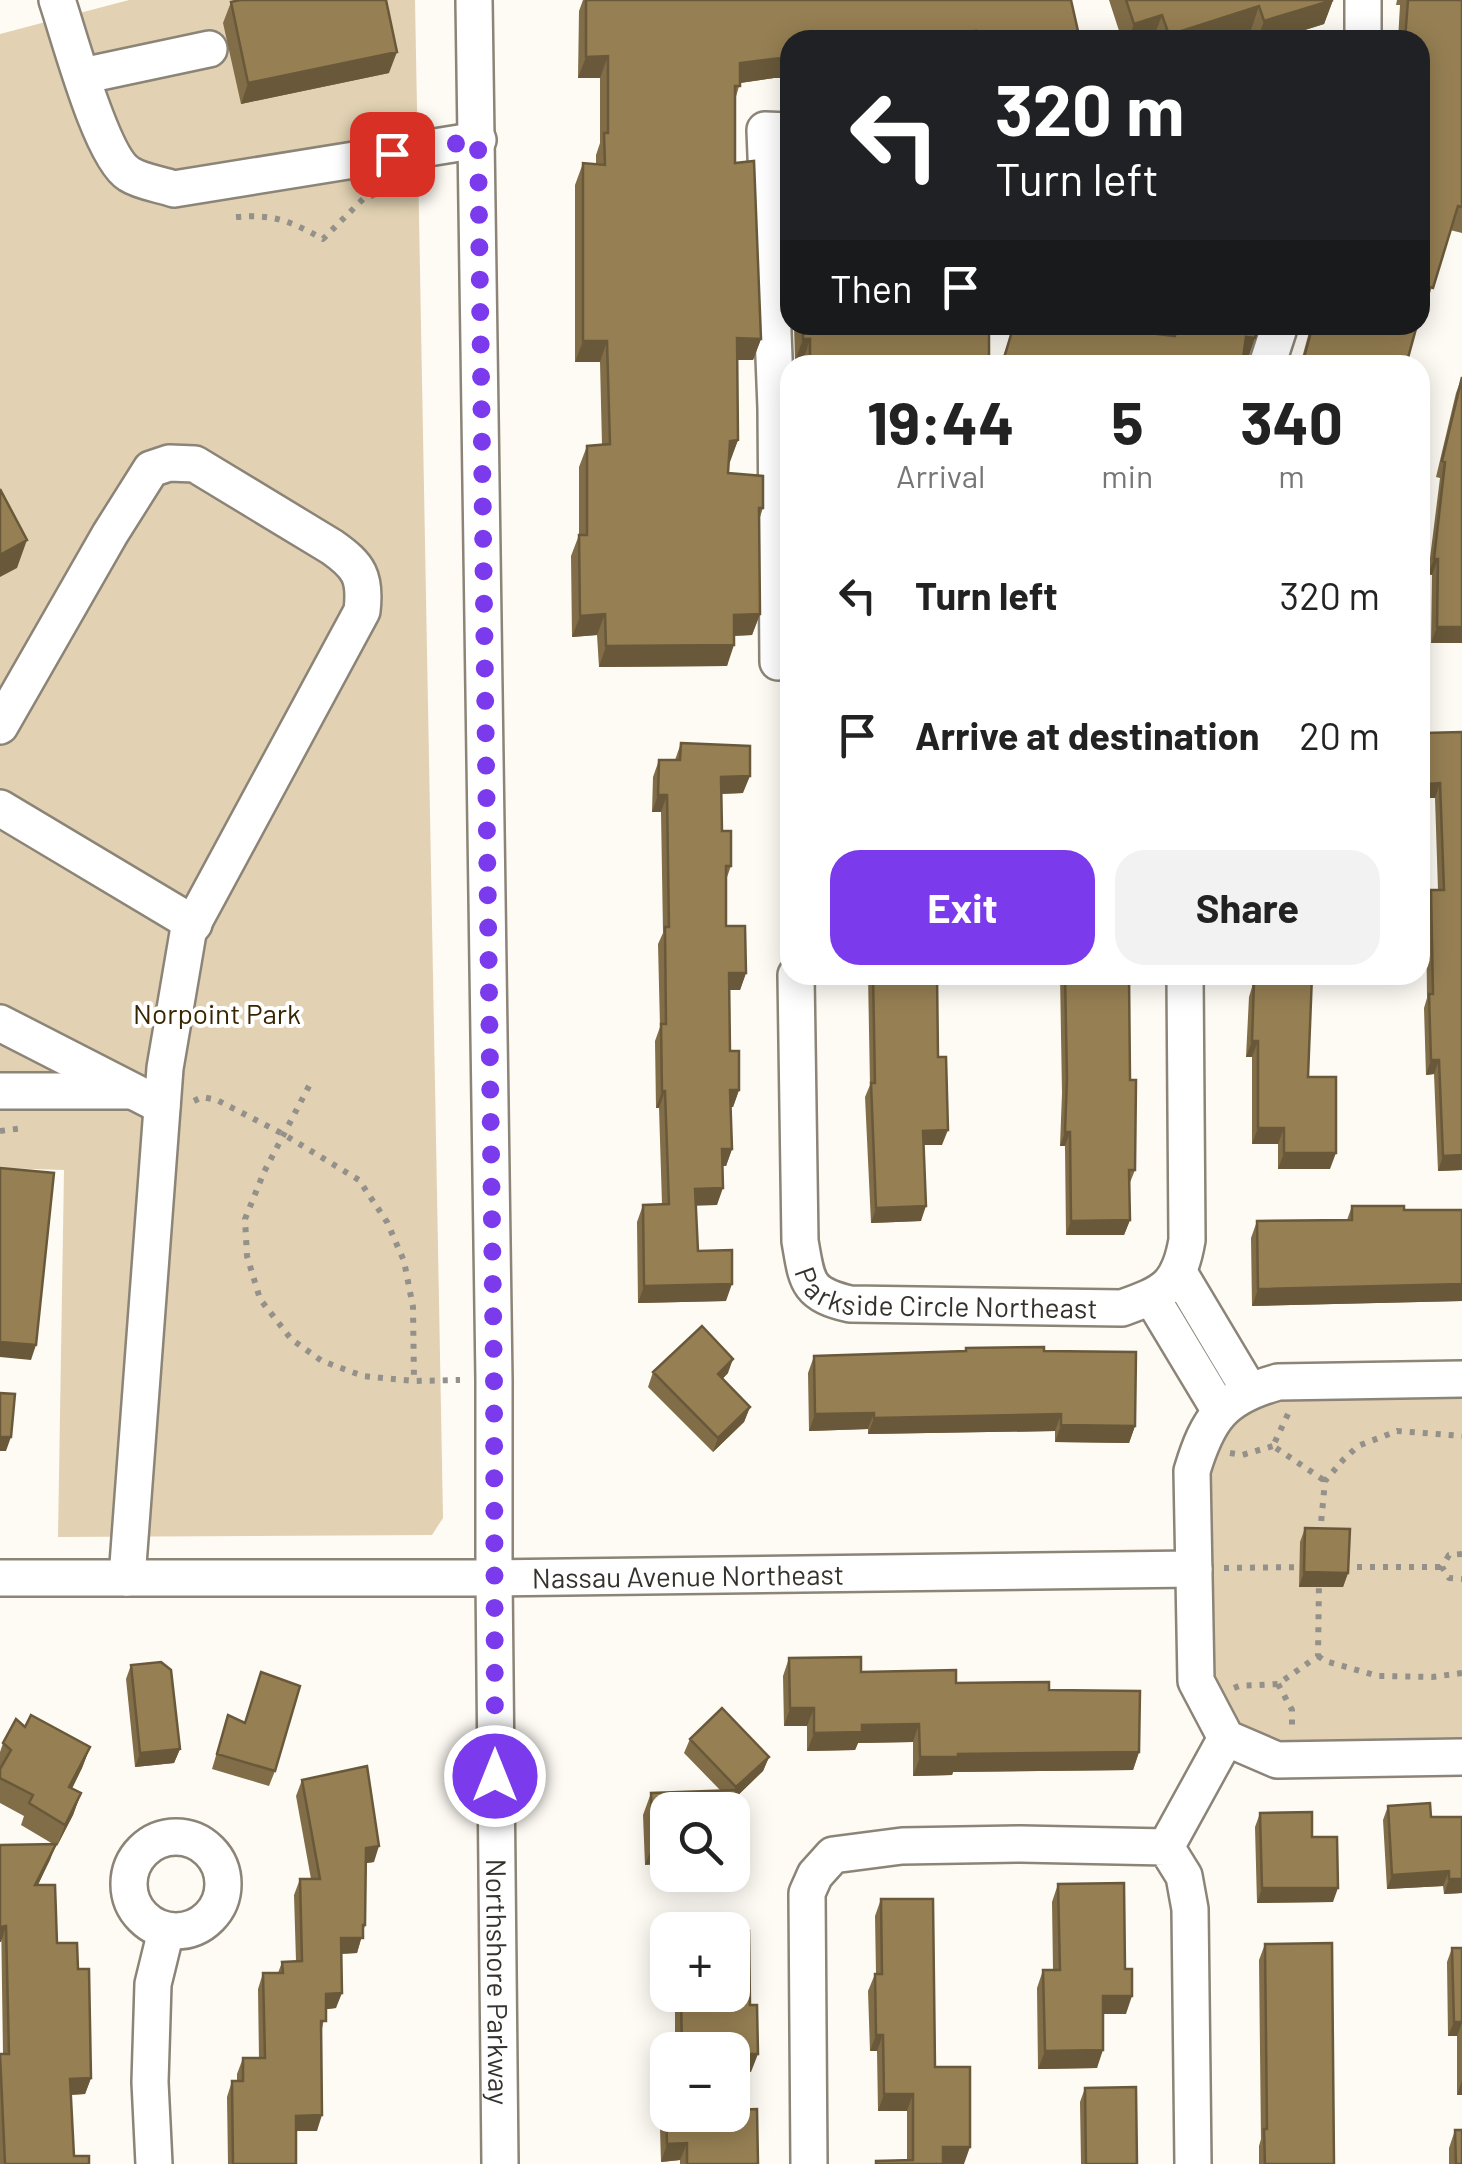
<!DOCTYPE html>
<html lang="en">
<head>
<meta charset="utf-8">
<style>
  body { margin:0; font-family:Barlow,sans-serif; background:#f2f2f2; color:#222; height:100vh; display:flex; flex-direction:column; font-size:38px; white-space:nowrap }
  * { box-sizing:border-box; margin:0 }
  p { font-size:32px; color:#767676 }
  .icon { flex:none; width:55px; height:55px; fill:none; stroke:currentColor; stroke-width:2; stroke-linecap:round; stroke-linejoin:round }
  .map { position:relative; flex:1; overflow:hidden }
  .side { position:absolute; left:780px; top:355px; width:650px; height:630px; display:flex; flex-direction:column; background:#fff; border-radius:30px; box-shadow:0 5px 25px #0003 }
  .side>* { flex:none }
  .guide { position:absolute; left:780px; top:30px; width:650px; height:305px; border-radius:30px; box-shadow:0 5px 25px #0003; background:#202124; color:#fff; overflow:hidden }
  .buttons { position:absolute; left:650px; top:1792px; display:grid; gap:20px }
  .buttons a { display:grid; place-items:center; width:100px; height:100px; border-radius:20px; background:#fff; box-shadow:0 5px 25px #0003; font-size:50px }
  .pin { position:absolute; display:grid; place-items:center; width:85px; height:85px; color:#fff; margin:-42px; border-radius:20px; box-shadow:0 5px 15px #0006 }
  .me { position:absolute; width:110px; margin:-55px; rotate:0deg; stroke-linejoin:round; filter:drop-shadow(0 0 8px #0008) }
  .turn { display:flex; align-items:center; gap:35px; height:210px; padding:0 50px; font-size:45px }
  .turn .icon { width:130px; height:130px; stroke-width:2.5 }
  .turn b { display:block; font-size:70px; line-height:85px }
  .then { display:flex; align-items:center; height:95px; padding:0 50px; background:#0003; gap:20px; font-size:38px }
  .eta { display:flex; justify-content:space-evenly; align-items:center; height:170px; text-align:center }
  .eta b { font-size:60px; font-weight:700; line-height:70px }
  .primary-button { display:flex; gap:20px; margin-top:auto; padding:20px 50px }
  .primary-button a { flex:1; height:115px; border-radius:30px; background:#7c3aed; color:#fff; font-size:40px; font-weight:700; line-height:115px; text-align:center }
  .primary-button a+a { background:#f2f2f2; color:#222 }
  ul { padding:0; list-style:none }
  li { display:flex; align-items:center; gap:30px; height:140px; padding:0 50px }
  li div { flex:1 }
  li b { display:block; font-size:38px }
  li em { font-style:normal }
  .map>svg:first-child { display:block }
  .green { fill:#e2d2b3 }
  .lines { fill:none; stroke-linecap:round; stroke-linejoin:round }
  .minor-casing { stroke:#8b8477; stroke-width:40 }
  .path { stroke:#94918b; stroke-width:6; stroke-dasharray:5 8; stroke-linecap:butt }
  .minor { stroke:#fff; stroke-width:35 }
  .wall { fill:#816d47 }
  .shaded-wall { fill:#69593a }
  .building { fill:#967f53; stroke:#69593a; stroke-width:2.5 }
  .route { stroke:#7c3aed; stroke-width:18; stroke-dasharray:0 32.4 }
  .labels { text-anchor:middle; dominant-baseline:central; stroke-width:8; stroke-linejoin:round; paint-order:stroke }
  .park-label { font-size:28px; fill:#372600; stroke:#fff }
  .street-label { font-size:28px; fill:#35322d; stroke:#fff }
</style>
</head>
<body>
<div class="map">
<svg width="1462" height="2164" viewBox="0 0 1462 2164">
  <rect width="100%" height="100%" fill="#fefbf5"/>
  <path class="green" d="M129,0H415L443,1518L432,1535L58,1537L64,1170L0,1168V34Z
    M1462,1381V1757L1226,1738L1196,1681L1198,1450L1249,1390Z"/>
  <g class="lines">
    <g class="minor-casing">
      <g id="minor">
        <path d="M57,0C69,35 101,157 129,174C141,182 160,184 174,189L478,140"/>
        <path id="s1" d="M474,0L494,1380V1578L500,2164"/>
        <path d="M1363,40V0"/>
        <path d="M82,76L209,49"/>
        <path d="M1267,365L1280,325"/>
        <path d="M778,662L776,408L765,130L790,131"/>
        <path d="M0,726L110,534L151,469L169,463L195,464L332,547C359,566 366,577 362,611L188,933L165,1068L127,1578"/>
        <path d="M0,808L194,924"/>
        <path id="s2" d="M796,975L800,1241C807,1281 806,1294 850,1304L1122,1308C1164,1293 1179,1287 1187,1240L1185,975"/>
        <path d="M0,1023L162,1106"/>
        <path d="M0,1091H127"/>
        <path d="M1178,1271L1249,1390"/>
        <path d="M1152,1298L1220,1411"/>
        <path d="M1462,1379L1278,1382C1223,1397 1208,1418 1192,1471L1196,1681L1226,1738L1277,1760L1462,1757"/>
        <path id="s3" d="M0,1578H494L1194,1569"/>
        <circle cx="176" cy="1884" r="47"/>
        <path d="M1166,1847L1226,1738"/>
        <path d="M154,2164L150,2082L153,1984L166,1931"/>
        <path d="M809,2164L807,1893L815,1875L833,1855L902,1846L1021,1844L1166,1847L1184,1876L1190,1909L1193,2164"/>
      </g>
    </g>
    <path class="path" d="M236,217C274,214 290,221 323,239L363,199L381,192
      M309,1086L264,1172L245,1219L247,1256L260,1299L291,1339L322,1361L363,1376L414,1381L460,1380
      M194,1101L202,1097L217,1100L283,1134L359,1180L387,1222L404,1261L413,1307L414,1381
      M0,1131L24,1128
      M1288,1414L1273,1446L1325,1481
      M1230,1453L1242,1455L1273,1446
      M1320,1534L1325,1481L1343,1460L1358,1446L1397,1431L1462,1436
      M1462,1554L1449,1555L1442,1567L1449,1578L1462,1579
      M1344,1567H1442
      M1224,1568L1306,1567
      M1318,1656L1325,1661L1378,1676L1432,1677L1462,1673
      M1278,1684L1292,1710V1729
      M1234,1688L1239,1686L1278,1684L1318,1656L1319,1582"/>
    <use href="#minor" class="minor"/>
  </g>
  <path class="wall" d="M583,0H1071L1080,40H790V78H774L740,83L735,100V163L761,339L753,360H737L738,440L729,462L728,473L763,508L759,520L760,614L752,635L734,636L727,666L599,667L597,635L572,637L571,556L579,535V467L587,446L602,445L600,362H575V185L583,163L596,164V155L600,143V78H578L579,11Z
    M1109,0H1333L1324,24L1273,40H1254L1251,30L1220,40H1122Z
    M1397,0H1462V233L1450,230L1424,312L1421,311L1420,40H1398L1400,5H1396Z
    M231,2L389,73L241,104L223,23Z
    M794,325H909V331L989,365H803V361H795Z
    M1043,325H1115L1114,329L1170,335L1171,325H1259L1247,361H1243L1242,365H1000L1013,328L1042,327Z
    M1311,325H1417L1406,365H1300Z
    M1462,377V643H1431L1432,575L1428,574L1440,478L1436,477L1456,393Z
    M1462,732V1170L1438,1171L1434,1074L1426,1075L1424,1008L1427,998L1426,905L1431,890H1438L1435,798H1421L1420,746L1425,733Z
    M681,743L743,793L722,794V831L731,866L726,880V926L746,973L740,990H729L730,1051L739,1090L733,1107H730L732,1149L726,1166H722L717,1205H696L698,1251L726,1301L638,1303L637,1222L643,1205L662,1204L659,1108H656L655,1041L660,1027L658,944L663,933L661,812H652L653,777L659,760H675Z
    M868,975H873L938,1057L942,1145H924L921,1221L871,1223L865,1097L870,1085Z
    M1060,975H1129L1130,1080L1135,1170L1129,1185L1130,1220L1124,1235H1066L1065,1146H1060L1062,1093Z
    M1252,975H1330L1328,981H1312L1308,1077L1330,1169H1278V1144H1252V1057H1246L1249,997L1252,987Z
    M1352,1206L1404,1210H1462V1301L1252,1306L1251,1238L1257,1221L1347,1220Z
    M966,1348L1044,1351L1135,1426L1129,1443L1055,1442V1431L868,1434V1429L809,1431L808,1373L814,1356L965,1351Z
    M653,1372L728,1373L722,1379L750,1407L744,1422L713,1452L648,1387Z
    M1305,1528L1348,1573L1343,1587H1299L1300,1542Z
    M789,1658L861,1672L956,1683L1049,1690L1139,1752L1133,1770L953,1772L952,1775L913,1776V1742L858,1743L855,1750L807,1751V1726H784L783,1676Z
    M131,1665L180,1749L174,1763L135,1767L126,1679Z
    M261,1672L275,1771L269,1786L212,1769L228,1715L245,1722Z
    M25,1727L90,1747L82,1768L72,1789L81,1793L73,1815L57,1846L56,1845L38,1885L57,1943L78,1969L91,2078L85,2094L71,2095L74,2156L89,2164H0V2054H3L0,1845L53,1844L21,1825L24,1816L0,1803V1752L3,1743Z
    M690,1739L769,1757L763,1771L736,1797L739,1866L731,1887L674,1890V1875H732V1810L645,1865L643,1815L651,1793L720,1790L684,1753Z
    M302,1780L374,1862L366,1863L363,1932L357,1953L341,1954L336,2008L326,2009L321,2034L317,2131H296V2164H228L227,2097L232,2081H237V2074L243,2058H259L258,1989L263,1973H278L282,1962L296,1961L294,1895L300,1879H311L296,1796Z
    M1388,1806L1431,1817L1462,1893L1444,1894L1443,1886L1387,1889L1383,1820Z
    M1260,1813L1312,1837L1333,1902L1257,1903L1255,1827Z
    M1058,1884L1126,2014H1103L1097,2068L1038,2069L1037,1988L1043,1970H1053L1052,1902Z
    M881,1899L935,2067L964,2164H875L876,2161L907,2160V2111H878L877,2051H870L868,1991L875,1974H876L875,1916Z
    M1265,1944L1334,2164H1259V2146L1261,2139L1259,1960Z
    M1452,1948H1462V2095H1457V2036H1448L1447,1962Z
    M675,1995H732L751,2072L732,2050H675Z
    M1085,2088L1137,2164H1081L1080,2102Z
    M666,2111L758,2164H680V2160L661,2162L660,2129Z
    M1455,2130L1462,2164H1449V2148Z"/>
  <path class="shaded-wall" d="M1333,0L1324,24L1273,40H1257L1264,21Z
    M1259,6L1251,30L1220,40H1167L1169,35Z
    M1162,15L1153,39L1128,40L1134,24Z
    M976,31L973,40H906Z
    M397,52L389,73L241,104L248,83Z
    M608,56L600,78H578L586,57Z
    M781,57H790V78H774L733,84L740,63Z
    M1246,337L1255,338L1247,361L1238,360Z
    M737,338L761,339L753,360H730Z
    M803,339H810L803,361H795Z
    M583,341H607L600,362H575Z
    M738,440L730,462H722L730,441Z
    M27,540L17,568L0,577V555Z
    M1434,559H1438L1432,575L1428,574Z
    M605,614L597,635L572,637L580,616Z
    M760,614L752,635L727,636L734,615Z
    M1437,627H1462V643H1431Z
    M734,645L727,666L599,667L606,646Z
    M750,776L743,793L715,794L721,777Z
    M1440,783L1435,798H1421L1426,784Z
    M658,795H667L661,812H652Z
    M729,973H746L740,990H723Z
    M1309,975H1330L1328,981H1307Z
    M1252,1041H1258L1252,1057H1246Z
    M1431,1060H1439L1434,1074L1426,1075Z
    M730,1090H739L733,1107L724,1108Z
    M662,1091H665L659,1108H656Z
    M1258,1128H1284L1278,1144H1252Z
    M948,1130L942,1145H918L923,1131Z
    M1065,1132H1070L1065,1146H1060Z
    M722,1149H732L726,1166H715Z
    M1284,1153H1336L1330,1169H1278Z
    M1462,1155V1170L1438,1171L1443,1156Z
    M723,1188L717,1205L689,1206L695,1189Z
    M926,1206L921,1221L871,1223L876,1208Z
    M1130,1220L1124,1235H1066L1071,1221Z
    M732,1284L726,1301L638,1303L644,1286Z
    M1443,1284H1462V1301L1252,1306L1258,1289Z
    M0,1342L36,1345L31,1360L0,1357Z
    M733,1359L728,1373L713,1389L718,1374Z
    M750,1407L744,1422L713,1452L718,1438Z
    M874,1413L868,1429L809,1431L815,1414Z
    M1061,1414L1055,1431L868,1434L874,1418Z
    M1061,1425L1135,1426L1129,1443L1055,1442Z
    M0,1437H11L6,1451H0Z
    M1304,1572L1348,1573L1343,1587H1299Z
    M790,1708H814L807,1726H784Z
    M919,1724L913,1742L858,1743L855,1750L807,1751L814,1733L862,1725Z
    M90,1747L82,1768L61,1809L69,1787Z
    M180,1749L174,1763L135,1767L140,1753Z
    M1139,1752L1133,1770L953,1772L952,1775L913,1776L920,1757L958,1754Z
    M769,1757L763,1771L731,1802L736,1787Z
    M81,1793L73,1815L57,1846L65,1825Z
    M668,1843V1864L645,1865L653,1844Z
    M56,1844L50,1860L30,1901L35,1885Z
    M379,1846L374,1862L360,1864L366,1848Z
    M732,1866H739L731,1887L674,1890L680,1875H732Z
    M1449,1871L1443,1886L1387,1889L1392,1875Z
    M1449,1879H1462V1893L1444,1894Z
    M1262,1888H1338L1333,1902L1257,1903Z
    M363,1925H365L357,1953L335,1954L341,1938Z
    M6,1926L1,1942H0V1927Z
    M342,1993L336,2008L320,2010L326,1994Z
    M1103,1996H1132L1126,2014H1096Z
    M1454,2022L1462,2023L1457,2036H1448Z
    M876,2035H883L877,2051H870Z
    M1103,2050L1097,2068L1038,2069L1045,2051Z
    M732,2054H758L751,2072L732,2071Z
    M91,2078L85,2094L64,2095L70,2079Z
    M1462,2080V2095H1457Z
    M884,2094H913L907,2111H878Z
    M322,2115L317,2131H290L296,2116Z
    M687,2143L680,2160L661,2162L667,2144Z
    M943,2147H970L964,2164H937Z"/>
  <path class="building" d="M240,0H386L397,52L248,83L231,2Z
    M586,0H1071L1080,40H978L976,31L906,40H790V57L740,63V86H735V163L754,161L761,339L737,338L738,440L730,441L728,473L763,476V508H759L760,614L734,615V645L606,646L605,614L580,616L579,535H587V446L610,444L607,341H583V163L605,165L604,133H608V56L586,57Z
    M1126,0H1333L1264,21L1259,6L1169,35L1162,15L1134,24Z
    M1408,0H1462V207L1458,206L1433,288L1427,286L1420,313L1421,68L1420,40H1405Z
    M803,325H909V331L989,330V365H810V339H803Z
    M1045,325H1115L1114,329L1175,336L1177,325H1259L1255,338L1246,337L1242,365H1002L1013,328L1044,327Z
    M1313,325H1417L1406,365H1302Z
    M1462,377V627H1437L1438,559H1434L1445,462L1442,461Z
    M0,489L27,540L0,555Z
    M1462,732V1155L1443,1156L1439,1060H1431L1429,994H1433L1431,890H1444L1440,783L1426,784L1425,733Z
    M681,743L750,746V776L721,777L722,831H731V866H726V926H745L746,973H729L730,1051H739V1090H730L732,1149H722L723,1188L695,1189L698,1251L732,1250V1284L644,1286L643,1205L669,1204L665,1091H662L661,1024H666L665,927H669L667,795H658L659,760H680Z
    M873,975H937L938,1057H946L948,1130L923,1131L926,1206L876,1208L871,1083H875Z
    M1065,975H1129L1130,1080H1136L1135,1170H1129L1130,1220L1071,1221L1070,1132H1065L1067,1079Z
    M1258,975H1312L1308,1077H1336V1153H1284V1128H1258V1041H1252L1254,981H1258Z
    M0,1168L54,1173L36,1345L0,1342Z
    M1352,1206H1404V1210H1462V1284L1258,1289L1257,1221L1352,1220Z
    M702,1326L733,1359L718,1374L750,1407L718,1438L653,1372Z
    M1044,1347V1351L1136,1352L1135,1426L1061,1425V1414L874,1418V1413L815,1414L814,1356L966,1351V1348Z
    M0,1393L15,1394L11,1437H0Z
    M1305,1528L1350,1529L1348,1573L1304,1572Z
    M861,1657V1672L956,1670V1683L1049,1682V1690L1140,1691L1139,1752L958,1754V1757H920L919,1724L862,1725V1732L814,1733V1708H790L789,1658Z
    M161,1662L171,1670L180,1749L140,1753L131,1665Z
    M261,1672L300,1686L275,1771L217,1754L228,1715L245,1723Z
    M722,1708L769,1757L736,1787L690,1739Z
    M31,1715L90,1747L69,1787L81,1793L65,1825L29,1803L33,1795L0,1778V1769L11,1750L3,1743L16,1719L25,1727Z
    M367,1766L379,1846L366,1848L365,1925H363V1938H341L342,1993L326,1994V2021H321L322,2115L296,2116V2164H233L232,2081H243V2058H265L263,1973H283L282,1962L302,1961L300,1879H320L302,1780Z
    M736,1790L739,1866H732V1810H668V1843L653,1844L651,1793Z
    M1430,1803L1431,1817H1462V1879H1449V1871L1392,1875L1388,1806Z
    M1312,1812V1837H1337L1338,1888H1262L1260,1813Z
    M56,1844L35,1885H55L57,1943H77L78,1969H89L91,2078L70,2079L74,2156H89V2164H5L0,2054H9L6,1926L0,1927V1845Z
    M1124,1883L1125,1969H1132V1996H1103V2050L1045,2051L1043,1970H1060L1058,1884Z
    M881,1899H933L935,2067H970V2147H943V2164H876V2161L913,2160V2094H884L883,2035H876L875,1974H882Z
    M732,1931H749L750,2005H757L758,2054H732V2050H682L681,1995H732Z
    M1332,1943L1334,2164H1265L1264,2129H1267L1265,1944Z
    M1452,1948H1462V2022H1454Z
    M1136,2087L1137,2164H1086L1085,2088Z
    M757,2109L758,2164H687V2143L667,2144L666,2111L668,2115H732V2110Z
    M1455,2130H1462V2164H1456Z"/>
  <g class="lines">
    <path class="route" d="M392,154L478,140L494,1380L495,1776"/>
  </g>
  <g class="labels">
    <g class="park-label">
      <text x="217" y="1013">Norpoint Park</text>
    </g>
    <g class="street-label">
      <text stroke="none"><textPath href="#s2" startOffset="448">Parkside Circle Northeast</textPath></text>
      <text stroke="none"><textPath href="#s3" startOffset="688">Nassau Avenue Northeast</textPath></text>
      <text stroke="none"><textPath href="#s1" startOffset="1982">Northshore Parkway</textPath></text>
    </g>
  </g>
</svg>
<div class="buttons">
<a><svg class="icon" aria-label="search" viewBox="0 0 24 24"><circle cx="10" cy="10" r="6"/><path d="M15 15l6 6"/></svg></a>
<a>+</a>
<a>−</a>
</div>
<div class="pin" style="left:392px;top:154px;background:#d93025"><svg class="icon" aria-label="arrive" viewBox="0 0 24 24"><path d="M6 21V4h12l-3 4 3 4H6"/></svg></div>
<svg class="me" style="left:495px;top:1776px" viewBox="-20 -20 40 40"><circle r="17" fill="#7c3aed" stroke="#fff" stroke-width="3"/><path d="M0-11L8 9 0 5-8 9z" fill="#fff"/></svg>
<div class="guide">
<div class="turn"><svg class="icon" aria-label="left" viewBox="0 0 24 24"><path d="M17 20v-9H6M10 6l-5 5 5 5"/></svg><div><b>320 m</b>Turn left</div></div>
<div class="then">Then<svg class="icon" aria-label="arrive" viewBox="0 0 24 24"><path d="M6 21V4h12l-3 4 3 4H6"/></svg></div>
</div>
<section class="side">
<div class="eta">
<div><b>19:44</b><p>Arrival</p></div>
<div><b>5</b><p>min</p></div>
<div><b>340</b><p>m</p></div>
</div>
<ul>
<li><svg class="icon" aria-label="left" viewBox="0 0 24 24"><path d="M17 20v-9H6M10 6l-5 5 5 5"/></svg><div><b>Turn left</b></div><em>320 m</em></li>
<li><svg class="icon" aria-label="arrive" viewBox="0 0 24 24"><path d="M6 21V4h12l-3 4 3 4H6"/></svg><div><b>Arrive at destination</b></div><em>20 m</em></li>
</ul>
<div class="primary-button"><a>Exit</a><a>Share</a></div>
</section>
</div>
</body>
</html>
